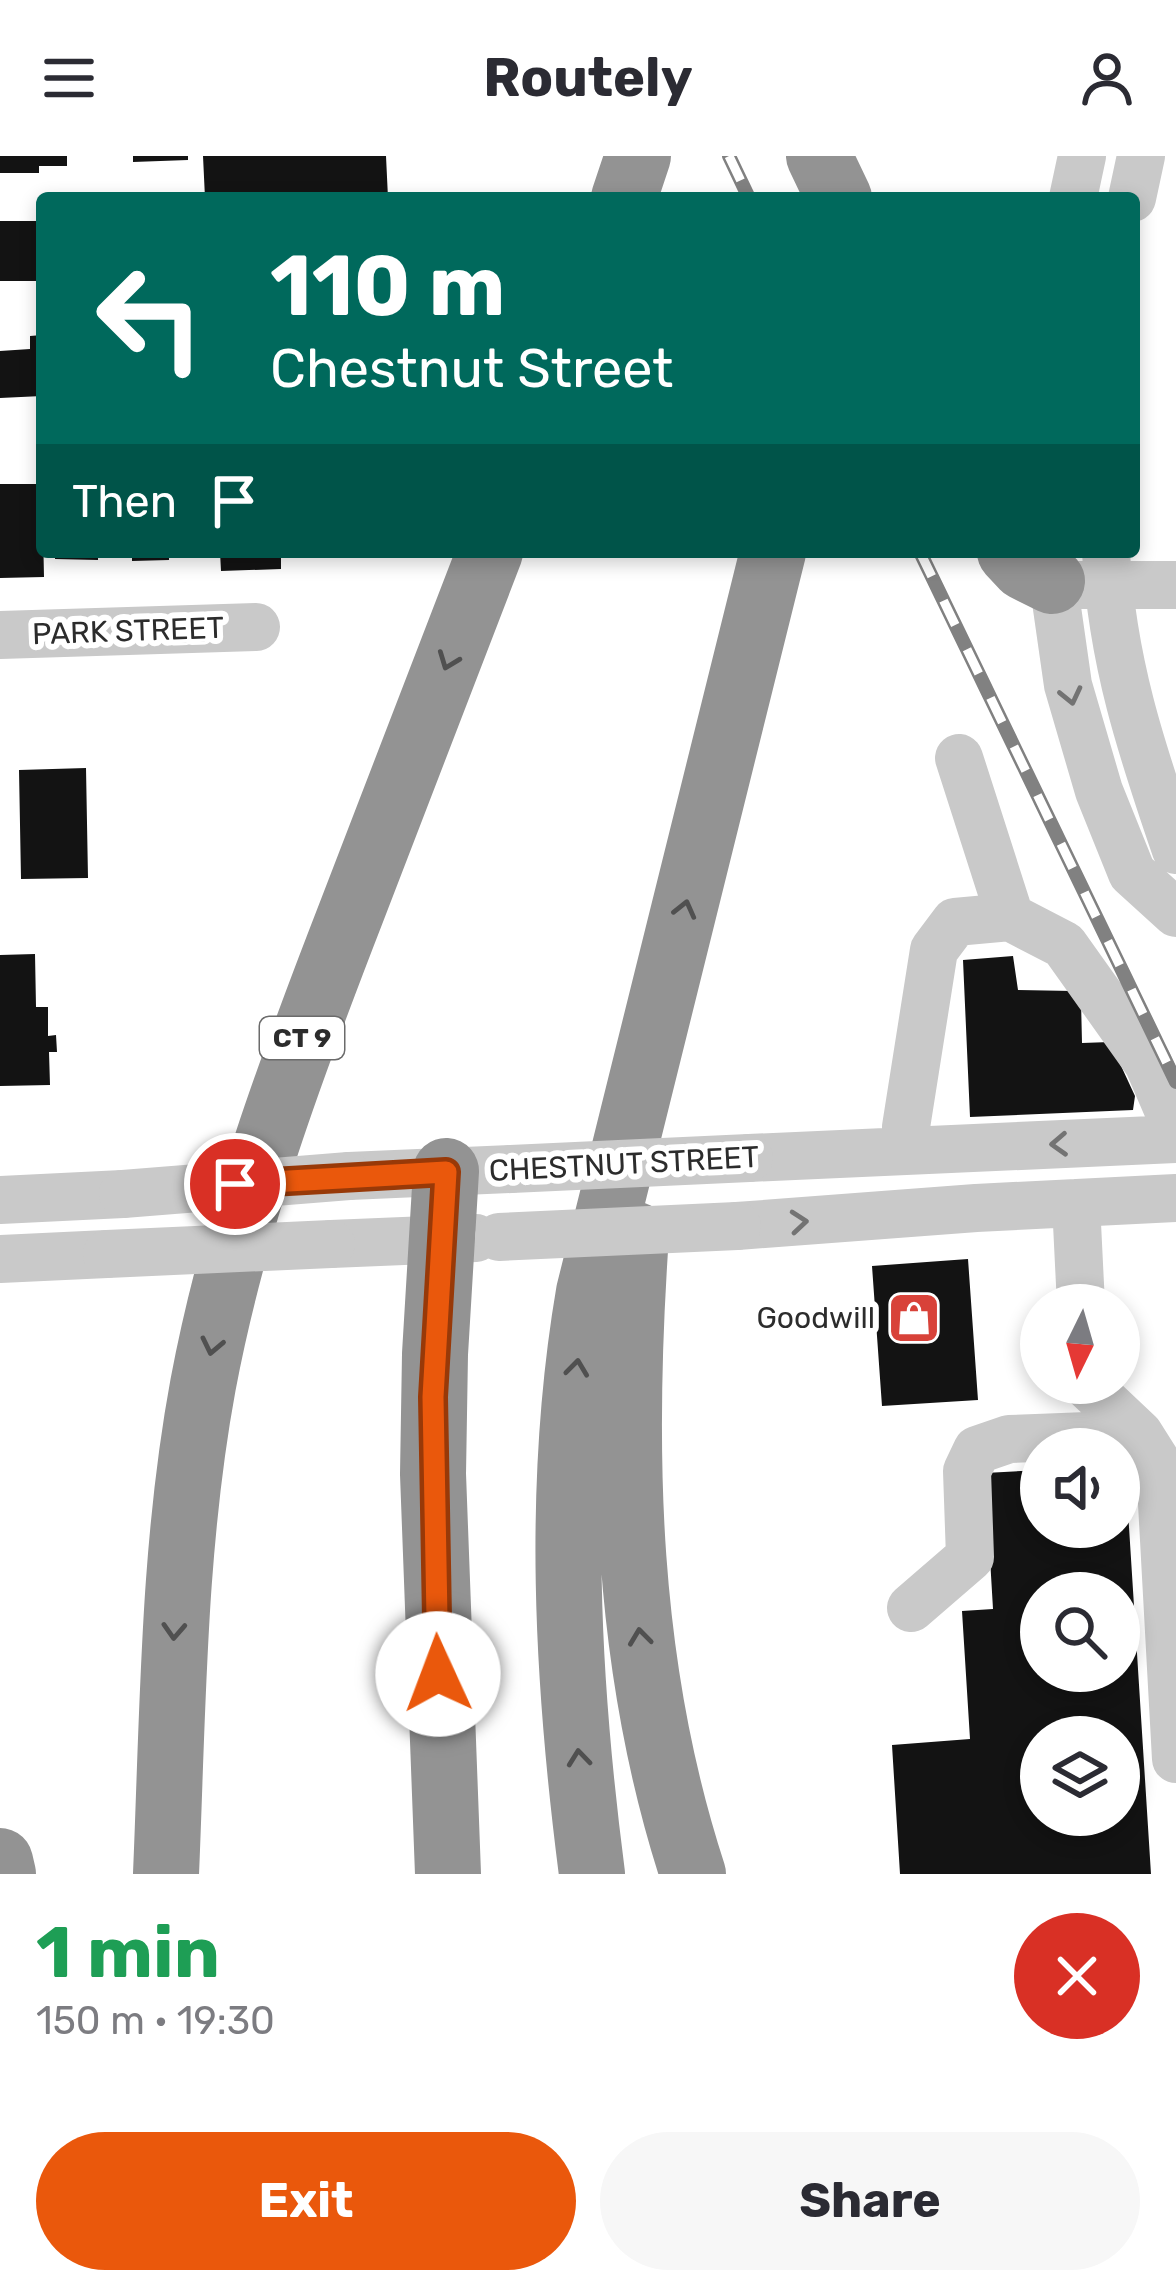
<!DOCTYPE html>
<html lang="en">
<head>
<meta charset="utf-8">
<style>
  body { margin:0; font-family:Rubik,sans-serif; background:#f7f7f7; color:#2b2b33; height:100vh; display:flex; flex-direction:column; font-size:45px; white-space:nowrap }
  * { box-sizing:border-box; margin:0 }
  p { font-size:39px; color:#7c7c81 }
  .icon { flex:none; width:66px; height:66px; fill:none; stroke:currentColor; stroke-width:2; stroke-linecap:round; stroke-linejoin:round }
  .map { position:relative; height:1718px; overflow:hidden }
  .details { display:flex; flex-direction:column; background:#fff; flex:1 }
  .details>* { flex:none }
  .hud { position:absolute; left:36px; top:36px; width:1104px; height:366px; border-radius:12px; box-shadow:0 6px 18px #0003; background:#00695c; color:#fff; overflow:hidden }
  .needle { width:78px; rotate:185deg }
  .fabs { position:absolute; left:1020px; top:1128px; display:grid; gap:24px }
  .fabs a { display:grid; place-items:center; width:120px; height:120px; border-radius:50%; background:#fff; box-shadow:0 6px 18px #0003; font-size:60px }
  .pin { position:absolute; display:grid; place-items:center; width:102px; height:102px; color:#fff; margin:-51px; border:6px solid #fff; border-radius:50%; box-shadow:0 3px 12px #0007 }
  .me { position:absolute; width:132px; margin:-66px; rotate:358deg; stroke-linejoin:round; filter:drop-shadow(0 0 9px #0008) }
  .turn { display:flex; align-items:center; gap:42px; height:252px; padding:0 36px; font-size:54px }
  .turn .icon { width:156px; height:156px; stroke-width:2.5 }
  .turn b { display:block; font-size:84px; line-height:102px }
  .then { display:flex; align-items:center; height:114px; padding:0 36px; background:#0003; gap:24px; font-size:45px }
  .round { display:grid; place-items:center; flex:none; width:126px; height:126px; border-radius:63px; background:#f7f7f7 }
  .head { display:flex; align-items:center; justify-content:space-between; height:204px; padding:0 36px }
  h1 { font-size:72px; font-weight:700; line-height:90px; color:#1e9e55 }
  .button { display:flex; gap:24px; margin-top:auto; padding:24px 36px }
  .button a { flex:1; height:138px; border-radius:72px; background:#ea580c; color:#fff; font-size:48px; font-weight:700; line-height:138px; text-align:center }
  .button a+a { background:#f7f7f7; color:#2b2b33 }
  header { display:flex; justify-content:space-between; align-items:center; height:156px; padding:0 36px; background:#fff; font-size:54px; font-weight:700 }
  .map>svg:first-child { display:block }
  .building { fill:#131313; fill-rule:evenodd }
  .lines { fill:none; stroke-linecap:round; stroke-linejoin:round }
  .minor { stroke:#c9c9c9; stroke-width:48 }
  .highway { stroke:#939393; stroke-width:66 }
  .rail-casing { stroke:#818181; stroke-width:14 }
  .rail { stroke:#fff; stroke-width:9; stroke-dasharray:27; stroke-linecap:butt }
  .minor-bridge { stroke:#c9c9c9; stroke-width:48 }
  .oneway { stroke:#505050 }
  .oneway2 { stroke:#737373 }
  .route-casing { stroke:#983908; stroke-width:30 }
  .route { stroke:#ea580c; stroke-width:21 }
  .labels { text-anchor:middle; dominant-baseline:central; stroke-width:12; stroke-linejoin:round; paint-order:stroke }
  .shield { fill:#fff; stroke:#6b6b6b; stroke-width:3 }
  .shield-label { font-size:27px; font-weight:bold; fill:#2c2c2c }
  .street-label { font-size:30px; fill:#2c2c2c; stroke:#fff }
  .poi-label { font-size:30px; fill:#2c2c2c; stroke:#fff; text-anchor:end }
</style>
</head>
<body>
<header><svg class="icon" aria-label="menu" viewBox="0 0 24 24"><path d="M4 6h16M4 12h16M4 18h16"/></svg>Routely<svg class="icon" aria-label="person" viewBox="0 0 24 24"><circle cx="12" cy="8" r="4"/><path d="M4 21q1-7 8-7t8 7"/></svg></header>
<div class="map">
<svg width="1176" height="1718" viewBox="0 0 1176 1718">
  <rect width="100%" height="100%" fill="#fff"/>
  <path class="building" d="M0,0H67V10H39V17H0Z
    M133,0H188V4L133,6Z
    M203,0H386L388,42H205Z
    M0,65H42V125H0Z
    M42,179V240L0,242V195L30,193V180Z
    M0,328H42L44,421L0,422Z
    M55,396H98V404L55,403Z
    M132,396H169V404L132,405Z
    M220,396H281V413L221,415Z
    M86,612L88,722L21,723L19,614Z
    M35,798L36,851H48V880L56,879L57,896H49L50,929L0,930V799Z
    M1013,800L1018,834L1073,835L1081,844L1082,887L1110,886L1135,940L1133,954L970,961L963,804Z
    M968,1103L978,1244L882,1250L872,1110Z
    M1125,1308L1151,1718H900L892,1589L970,1583L962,1455L993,1453L985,1317L1041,1314V1371H1119V1309ZM1041,1437H1119V1515H1041ZM1041,1581H1119V1659H1041Z"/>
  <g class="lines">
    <path class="minor" d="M1073,42L1082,0
      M1132,42L1141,0
      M1049,396L1068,529L1099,635L1132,717L1176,757
      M1106,396C1112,505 1141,592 1176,694
      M1079,429H1176
      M0,479L256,471
      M959,602L1010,761
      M907,995L906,971L934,794L955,766L1010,761L1064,789L1148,907L1176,972
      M749,1002L1176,983
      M349,1020L511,1013
      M0,1044L123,1038
      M1076,1047L1081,1149
      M737,1070L976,1052L1176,1042
      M331,1088L476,1082
      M0,1103L107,1098
      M1085,1227L1139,1278L1160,1311L1176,1603
      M911,1452L970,1401L967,1315L977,1294L1009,1283L1139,1278"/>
    <path class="highway" d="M819,0L839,42
      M624,42L638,0
      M1010,396L1024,411L1052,425
      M446,1015L435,1198L433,1318L448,1718
      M636,1079C621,1295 625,1510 693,1718
      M0,1705L3,1718
      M166,1718C173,1554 173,1391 203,1229C234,1064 292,909 353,752C399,634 444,515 490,396
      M592,1718C567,1525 556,1329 589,1136L773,396"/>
    <g class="rail-casing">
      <path id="rail" d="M729,0L749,42
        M920,396L1176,926"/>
    </g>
    <use href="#rail" class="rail"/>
    <path class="minor-bridge" d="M511,1013L749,1002
      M123,1038L349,1020
      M499,1081L737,1070
      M107,1098L331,1088"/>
  </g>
  <defs><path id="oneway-chevron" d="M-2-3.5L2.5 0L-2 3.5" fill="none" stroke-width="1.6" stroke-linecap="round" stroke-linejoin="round" transform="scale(3)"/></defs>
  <g class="oneway">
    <use href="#oneway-chevron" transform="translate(448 505) rotate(111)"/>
    <use href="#oneway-chevron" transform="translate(685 753) rotate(-76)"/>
    <use href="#oneway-chevron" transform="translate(212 1190) rotate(102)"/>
    <use href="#oneway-chevron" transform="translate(577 1212) rotate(-83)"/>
    <use href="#oneway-chevron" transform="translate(174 1475) rotate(93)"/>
    <use href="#oneway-chevron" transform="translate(640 1481) rotate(-97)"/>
    <use href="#oneway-chevron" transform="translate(579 1602) rotate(-96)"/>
  </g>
  <g class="oneway2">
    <use href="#oneway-chevron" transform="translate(1071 540) rotate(77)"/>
    <use href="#oneway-chevron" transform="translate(1059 988) rotate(177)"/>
    <use href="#oneway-chevron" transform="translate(799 1066) rotate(-5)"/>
  </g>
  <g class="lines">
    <g class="route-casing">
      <path id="route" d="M235,1028L446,1016L433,1241L438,1518"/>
    </g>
    <use href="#route" class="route"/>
  </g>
  <defs>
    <g id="shop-square" transform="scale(2.7)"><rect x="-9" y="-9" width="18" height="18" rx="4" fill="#d84239" stroke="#fff"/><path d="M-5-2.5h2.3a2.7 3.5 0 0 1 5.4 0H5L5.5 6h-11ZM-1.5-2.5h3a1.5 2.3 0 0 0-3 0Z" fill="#fff"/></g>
  </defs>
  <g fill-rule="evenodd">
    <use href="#shop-square" x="914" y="1162"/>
  </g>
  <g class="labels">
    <rect class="shield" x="260" y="861" width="84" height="42" rx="9"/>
    <g class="shield-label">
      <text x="302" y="882">CT 9</text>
    </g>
    <g class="street-label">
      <text transform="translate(128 475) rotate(-2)">PARK STREET</text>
      <text transform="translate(624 1008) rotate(-3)">CHESTNUT STREET</text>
    </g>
    <g class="poi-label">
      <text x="875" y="1162">Goodwill</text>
    </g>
  </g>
</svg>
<div class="fabs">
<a><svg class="needle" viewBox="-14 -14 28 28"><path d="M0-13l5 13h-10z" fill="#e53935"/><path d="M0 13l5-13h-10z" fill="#7c7c81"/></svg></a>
<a><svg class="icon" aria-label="sound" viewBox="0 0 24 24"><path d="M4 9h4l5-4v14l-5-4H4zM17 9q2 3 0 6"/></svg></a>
<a><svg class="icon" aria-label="search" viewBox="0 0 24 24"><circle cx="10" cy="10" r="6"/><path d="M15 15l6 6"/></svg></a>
<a><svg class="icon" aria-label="layers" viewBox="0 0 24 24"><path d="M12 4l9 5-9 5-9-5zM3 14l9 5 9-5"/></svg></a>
</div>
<div class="pin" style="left:235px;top:1028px;background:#d93025"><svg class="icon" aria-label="arrive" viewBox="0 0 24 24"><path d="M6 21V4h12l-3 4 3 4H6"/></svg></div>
<svg class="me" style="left:438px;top:1518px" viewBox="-20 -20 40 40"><circle r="19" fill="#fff"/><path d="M0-13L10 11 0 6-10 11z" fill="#ea580c"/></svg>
<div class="hud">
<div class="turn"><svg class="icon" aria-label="left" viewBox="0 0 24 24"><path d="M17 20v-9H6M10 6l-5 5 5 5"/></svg><div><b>110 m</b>Chestnut Street</div></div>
<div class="then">Then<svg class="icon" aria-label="arrive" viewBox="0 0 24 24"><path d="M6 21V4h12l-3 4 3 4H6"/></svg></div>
</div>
</div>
<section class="details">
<div class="head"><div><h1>1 min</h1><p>150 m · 19:30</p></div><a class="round" style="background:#d93025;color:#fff"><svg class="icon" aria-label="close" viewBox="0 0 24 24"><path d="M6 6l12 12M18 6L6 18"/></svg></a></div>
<div class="button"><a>Exit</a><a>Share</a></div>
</section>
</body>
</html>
